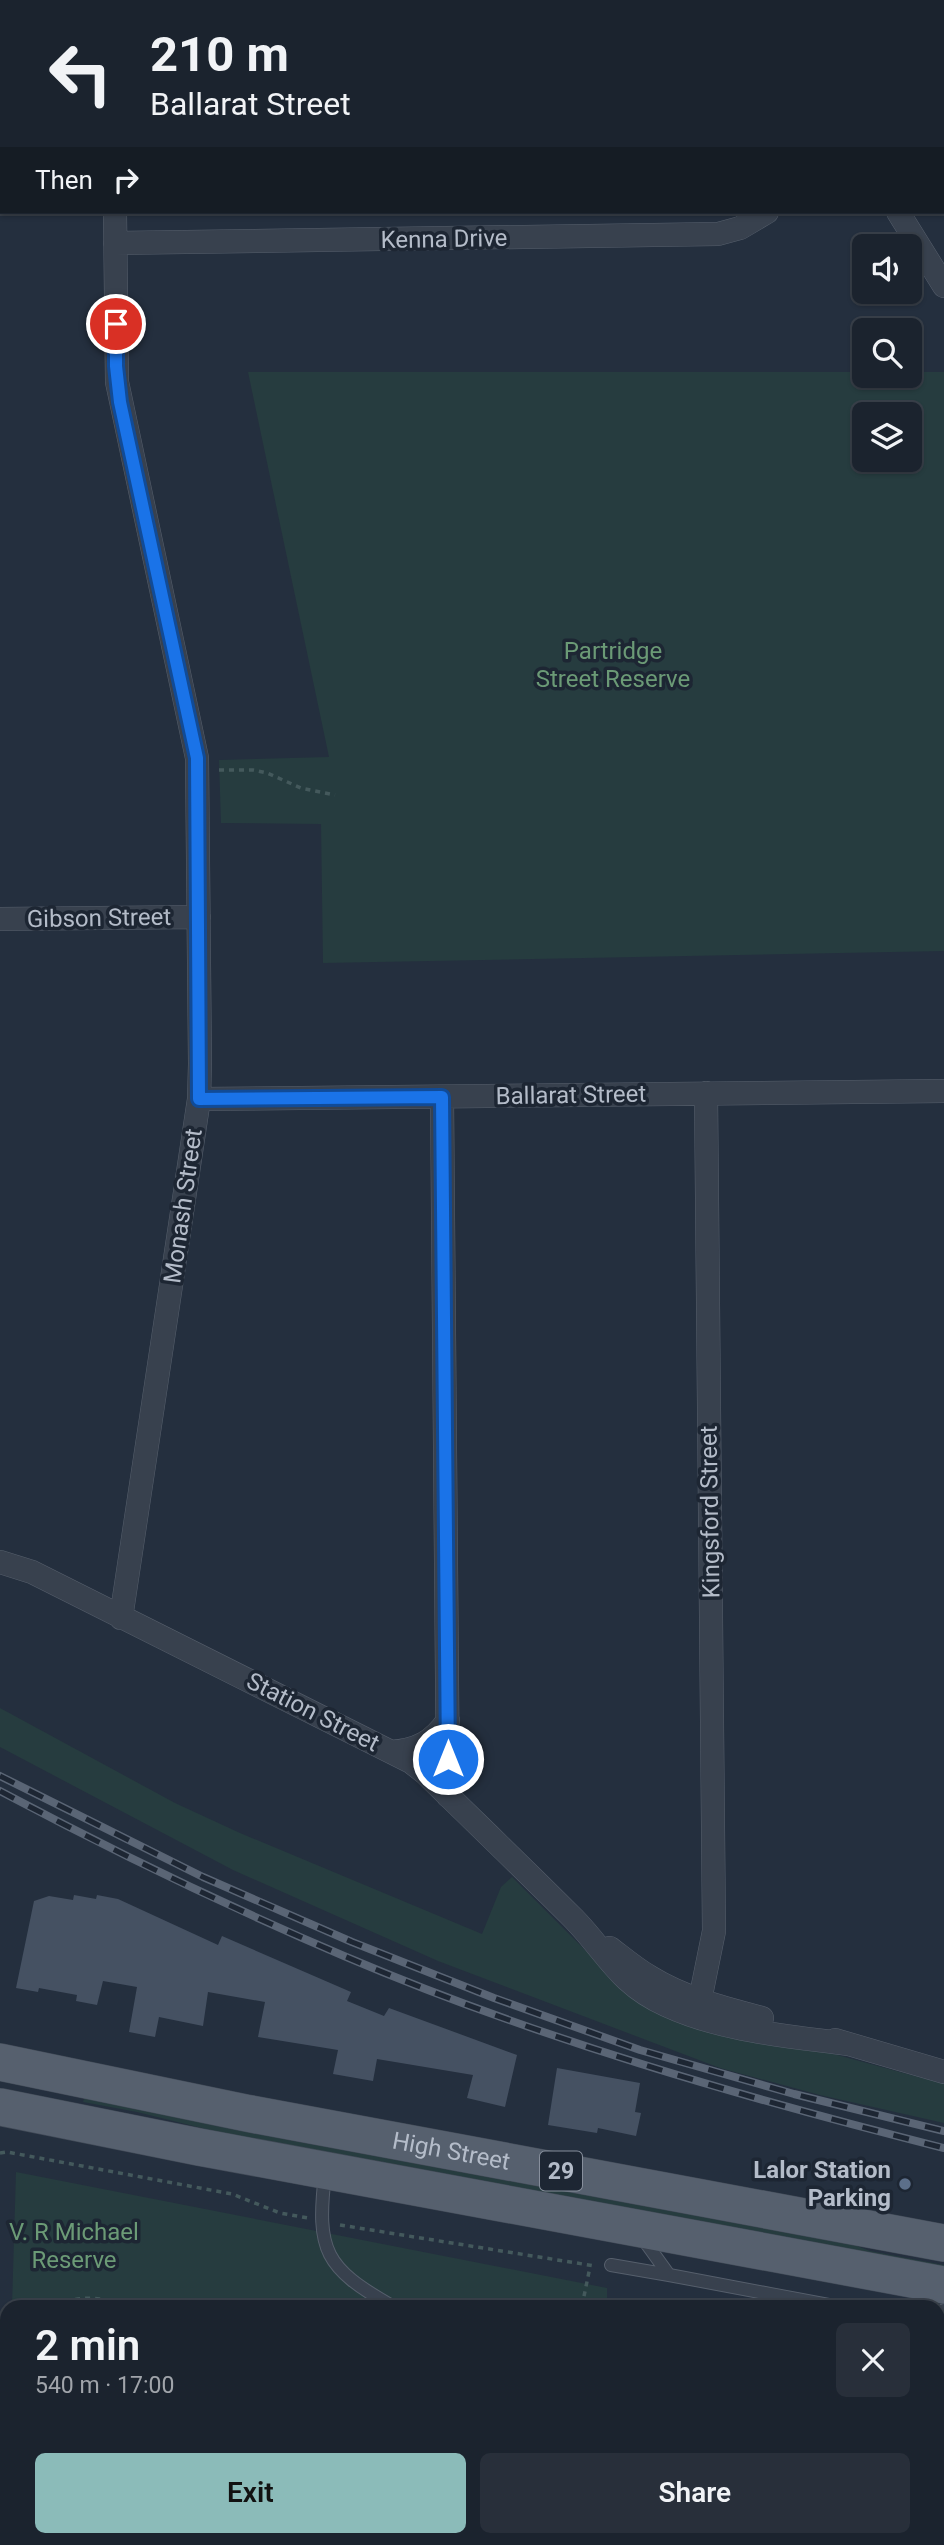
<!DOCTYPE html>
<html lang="en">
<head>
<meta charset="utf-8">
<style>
  body { margin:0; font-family:Roboto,sans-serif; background:#282f3a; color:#f1f3f6; height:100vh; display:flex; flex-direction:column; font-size:26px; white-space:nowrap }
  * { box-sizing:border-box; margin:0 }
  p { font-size:23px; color:#a0a4aa }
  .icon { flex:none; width:38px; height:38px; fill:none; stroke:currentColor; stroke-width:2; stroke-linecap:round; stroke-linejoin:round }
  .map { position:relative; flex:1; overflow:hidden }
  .panel { position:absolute; left:0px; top:2300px; width:945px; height:247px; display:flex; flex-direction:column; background:#1b232e; border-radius:21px 21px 0 0; box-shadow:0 2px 5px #0004,0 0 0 2px #39404a }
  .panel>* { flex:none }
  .hud { position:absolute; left:0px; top:0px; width:945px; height:214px; box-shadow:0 2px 5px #0004,0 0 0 2px #39404a; background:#1b232e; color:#f1f3f6; overflow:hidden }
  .fabs { position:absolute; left:852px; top:234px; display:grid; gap:14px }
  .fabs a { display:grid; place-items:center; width:70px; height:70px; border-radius:10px; background:#1b232e; box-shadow:0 2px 5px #0004,0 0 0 2px #39404a; font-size:35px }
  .pin { position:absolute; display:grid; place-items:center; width:60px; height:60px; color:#fff; margin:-30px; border:4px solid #fff; border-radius:50%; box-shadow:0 2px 7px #0007 }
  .me { position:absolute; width:77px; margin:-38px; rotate:0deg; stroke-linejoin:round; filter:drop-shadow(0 0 5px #0008) }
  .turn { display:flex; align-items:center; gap:24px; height:147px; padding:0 35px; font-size:32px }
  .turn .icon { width:91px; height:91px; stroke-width:2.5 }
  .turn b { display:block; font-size:49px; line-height:60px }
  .then { display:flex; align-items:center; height:66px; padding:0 35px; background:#0003; gap:14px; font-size:26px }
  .round { display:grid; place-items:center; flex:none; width:74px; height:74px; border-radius:10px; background:#282f3a }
  .overview { display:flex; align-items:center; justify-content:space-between; height:119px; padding:0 35px }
  h1 { font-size:42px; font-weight:600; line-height:52px }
  .cta { display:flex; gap:14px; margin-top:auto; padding:14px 35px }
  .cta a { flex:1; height:80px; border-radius:10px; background:#8bbbb9; color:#111; font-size:28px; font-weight:600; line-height:80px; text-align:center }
  .cta a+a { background:#282f3a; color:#f1f3f6 }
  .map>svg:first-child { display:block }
  .green { fill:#263c3f; fill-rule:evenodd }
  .building { fill:#455162 }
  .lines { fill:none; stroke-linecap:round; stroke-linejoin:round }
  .lane-casing { stroke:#565f6c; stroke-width:14 }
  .street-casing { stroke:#565f6c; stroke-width:24 }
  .primary-casing { stroke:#414a57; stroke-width:38 }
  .path { stroke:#44595c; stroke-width:3.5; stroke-dasharray:5 5; stroke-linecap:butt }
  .lane { stroke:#38414e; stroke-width:12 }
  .street { stroke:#38414e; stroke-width:23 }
  .primary { stroke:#56606e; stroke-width:37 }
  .rail-casing { stroke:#5a6575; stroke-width:8 }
  .rail { stroke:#1d2633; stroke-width:5; stroke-dasharray:16; stroke-linecap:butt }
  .route-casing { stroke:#114b97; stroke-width:18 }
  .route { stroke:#1a73e8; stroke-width:12 }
  .service-dot { fill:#5c6f8a; stroke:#1d2633; stroke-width:2.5 }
  .labels { text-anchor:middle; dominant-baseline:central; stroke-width:7; stroke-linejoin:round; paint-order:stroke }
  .shield { fill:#1d2633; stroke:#878f9c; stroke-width:2 }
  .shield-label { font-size:23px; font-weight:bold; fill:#b4bcc9 }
  .street-label { font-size:24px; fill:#b4bcc9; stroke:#1d2633 }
  .park-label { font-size:24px; fill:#6b9a76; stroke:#1d2633 }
  .poi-label { font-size:24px; font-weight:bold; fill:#b4bcc9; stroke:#1d2633; text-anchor:end }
</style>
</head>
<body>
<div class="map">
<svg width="944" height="2545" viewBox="0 0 944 2545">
  <rect width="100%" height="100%" fill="#242f3e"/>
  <path class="green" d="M248,372H864V376H910V372H944V951L323,963L321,824L221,823L219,760L329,757ZM864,415H910V460H864Z
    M0,1708L175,1803L240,1833L482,1934L501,1887L512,1877L608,1973L819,2050L944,2084V2123L820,2095L720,2068L438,1961L233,1870L0,1747Z
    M86,2093L813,2229L870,2251L944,2265V2276L306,2154L137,2112L83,2102Z
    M16,2172L607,2288V2306H12Z
    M7,2418V2539H606V2545H0V2491Z"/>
  <path class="building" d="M74,1895L96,1899L97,1895L118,1899L218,1945L222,1936L351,1992L347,2001L384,2016L389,2008L517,2055L505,2107L467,2098L473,2075L377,2059L373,2081L333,2074L338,2050L258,2037L265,2002L208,1992L203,2026L159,2017L155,2037L129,2032L137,1987L103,1981L97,2005L76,2001L77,1995L39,1988L38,1992L16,1988L34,1901L49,1896L73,1900Z
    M557,2068L640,2083L635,2112L641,2113L636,2136L598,2128L597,2133L548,2125Z"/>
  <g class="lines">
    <g class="lane-casing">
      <path id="lane" d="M325,2174C316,2251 325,2268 392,2306
        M641,2236L669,2275L834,2306
        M611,2265L669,2275
        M938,2313L944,2310
        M413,2545L414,2539"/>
    </g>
    <g class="street-casing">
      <path id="street" d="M114,0V2
        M759,0L760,2
        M943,36L944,35
        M115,212L117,382L197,758L200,1064L199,1099L121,1618
        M898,212L944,286
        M115,243L718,234L740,228L767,212
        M0,919L199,917
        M442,1097L448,1796
        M199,1099L944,1091
        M0,1562L32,1572L411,1762L425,1773C475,1822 525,1870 574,1919C607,1953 619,1984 666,2005C722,2031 788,2036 848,2044
        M391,1752C417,1750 433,1742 448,1720
        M610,1948C623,1958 636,1969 650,1977C684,1998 724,2008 762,2018
        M699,2017L700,2000L714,1931L706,1093
        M835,2040L944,2072
        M725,2539L730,2545"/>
    </g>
    <g class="primary-casing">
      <g id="primary">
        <path id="s1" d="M0,2062L246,2113L944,2243"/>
        <path d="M0,2107L199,2147L944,2285"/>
      </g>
    </g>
    <path class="path" d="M219,770H253L267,773L301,788L335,795
      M0,2153L7,2152L232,2194L280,2213L308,2218
      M340,2225L595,2266
      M68,2306L73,2300C91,2296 109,2299 125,2306
      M582,2306L590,2267
      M79,2545L80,2539
      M516,2545L518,2539"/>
    <use href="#lane" class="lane"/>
    <use href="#street" class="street"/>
    <use href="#primary" class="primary"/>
    <g class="rail-casing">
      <path id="rail" d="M0,1776L203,1877L352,1942L494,1998L640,2050L794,2094L944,2131
        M0,1791C113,1851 227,1906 344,1956C537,2038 741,2097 944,2148"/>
    </g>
    <use href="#rail" class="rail"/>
  </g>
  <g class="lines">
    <g class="route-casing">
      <path id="route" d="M116,324V366L120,402L197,758L199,1099L442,1097L448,1759"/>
    </g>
    <use href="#route" class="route"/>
  </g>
  <circle class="service-dot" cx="905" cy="2184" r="7"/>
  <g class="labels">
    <rect class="shield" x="540" y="2151.5" width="42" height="39" rx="5"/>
    <g class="shield-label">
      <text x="561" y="2171">29</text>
    </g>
    <g class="street-label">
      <text transform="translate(444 239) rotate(-1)">Kenna Drive</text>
      <text transform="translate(99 918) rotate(-1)">Gibson Street</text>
      <text transform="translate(571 1095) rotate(-1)">Ballarat Street</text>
      <text transform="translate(183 1206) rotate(-82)">Monash Street</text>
      <text transform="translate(710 1512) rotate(-91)">Kingsford Street</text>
      <text transform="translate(313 1712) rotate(27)">Station Street</text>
      <text stroke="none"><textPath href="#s1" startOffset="460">High Street</textPath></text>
    </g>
    <g class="park-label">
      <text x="613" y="651">Partridge<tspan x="613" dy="28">Street Reserve</tspan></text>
      <text x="74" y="2232">V. R Michael<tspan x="74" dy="28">Reserve</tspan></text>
    </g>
    <g class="poi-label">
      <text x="891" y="2170">Lalor Station<tspan x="891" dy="28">Parking</tspan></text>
    </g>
  </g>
</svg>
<div class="fabs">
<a><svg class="icon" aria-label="sound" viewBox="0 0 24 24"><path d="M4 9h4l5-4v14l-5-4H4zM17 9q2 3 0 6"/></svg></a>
<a><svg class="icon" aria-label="search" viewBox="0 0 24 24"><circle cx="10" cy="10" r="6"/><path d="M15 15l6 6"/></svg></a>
<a><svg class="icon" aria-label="layers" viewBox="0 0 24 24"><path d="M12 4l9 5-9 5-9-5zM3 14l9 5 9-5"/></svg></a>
</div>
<div class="pin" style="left:116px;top:324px;background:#d93025"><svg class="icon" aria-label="arrive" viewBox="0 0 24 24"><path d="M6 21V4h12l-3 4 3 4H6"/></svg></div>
<svg class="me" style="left:448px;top:1759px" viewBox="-20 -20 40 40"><circle r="17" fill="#1a73e8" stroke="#fff" stroke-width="3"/><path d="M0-11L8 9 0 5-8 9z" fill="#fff"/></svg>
<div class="hud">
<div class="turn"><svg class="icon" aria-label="left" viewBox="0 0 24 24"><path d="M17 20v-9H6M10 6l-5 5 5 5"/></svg><div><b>210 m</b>Ballarat Street</div></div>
<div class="then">Then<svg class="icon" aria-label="right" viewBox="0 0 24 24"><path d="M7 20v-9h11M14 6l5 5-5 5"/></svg></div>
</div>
<section class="panel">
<div class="overview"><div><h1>2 min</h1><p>540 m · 17:00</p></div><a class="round"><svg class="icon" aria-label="close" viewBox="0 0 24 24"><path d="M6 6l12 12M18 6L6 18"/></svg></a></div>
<div class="cta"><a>Exit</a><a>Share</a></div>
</section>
</div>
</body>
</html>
